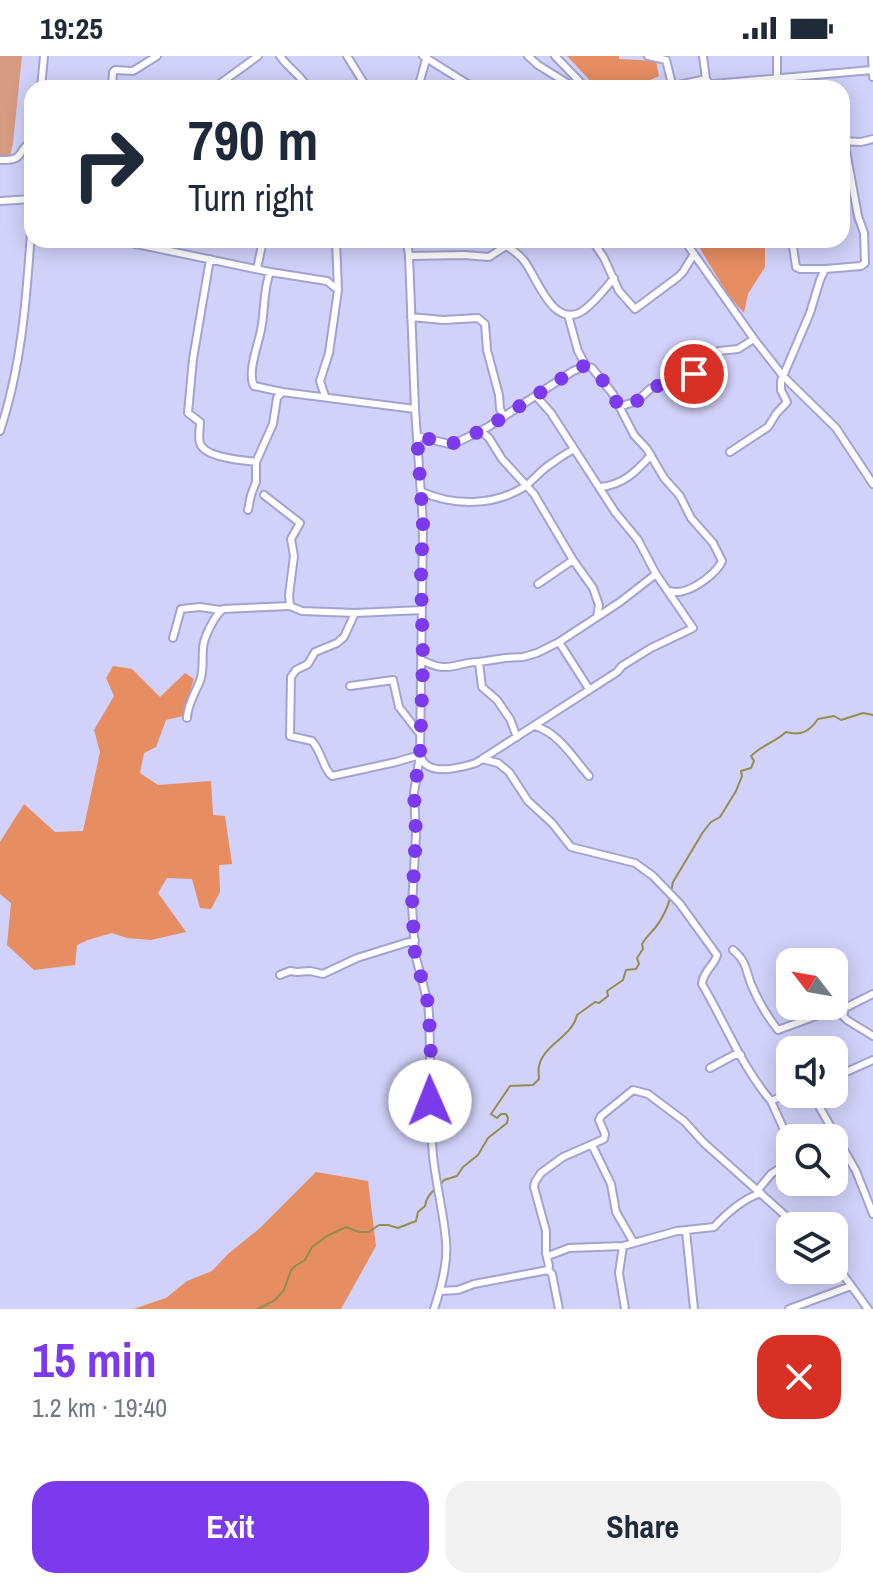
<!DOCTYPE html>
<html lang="en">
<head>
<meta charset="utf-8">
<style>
  body { margin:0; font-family:"Archivo Narrow",sans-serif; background:#f2f2f3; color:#1f2937; height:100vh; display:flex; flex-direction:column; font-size:30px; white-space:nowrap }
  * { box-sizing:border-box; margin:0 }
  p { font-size:26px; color:#747a83 }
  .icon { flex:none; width:44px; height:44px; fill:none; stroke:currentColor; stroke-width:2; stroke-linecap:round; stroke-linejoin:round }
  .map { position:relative; height:1253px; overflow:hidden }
  .drawer { display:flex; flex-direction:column; background:#fff; flex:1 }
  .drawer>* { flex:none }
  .guide { position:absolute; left:24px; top:24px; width:826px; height:168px; border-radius:24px; box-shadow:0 4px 20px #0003; background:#fff; color:#1f2937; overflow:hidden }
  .needle { width:52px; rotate:301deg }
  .fabs { position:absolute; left:776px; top:892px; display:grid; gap:16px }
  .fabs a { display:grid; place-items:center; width:72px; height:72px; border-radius:16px; background:#fff; box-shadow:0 4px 20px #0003; font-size:40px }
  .pin { position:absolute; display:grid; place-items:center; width:68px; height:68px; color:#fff; margin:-34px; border:4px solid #fff; border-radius:50%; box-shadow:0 2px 8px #0007 }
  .me { position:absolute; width:88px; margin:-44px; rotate:359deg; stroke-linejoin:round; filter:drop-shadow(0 0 6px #0008) }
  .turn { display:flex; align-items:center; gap:28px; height:168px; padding:0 32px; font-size:36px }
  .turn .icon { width:104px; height:104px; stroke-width:2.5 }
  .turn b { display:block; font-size:56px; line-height:68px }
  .round { display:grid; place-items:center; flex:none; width:84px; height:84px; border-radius:24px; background:#f2f2f3 }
  .summary { display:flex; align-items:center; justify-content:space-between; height:136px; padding:0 32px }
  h1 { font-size:48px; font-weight:700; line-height:60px; color:#7c3aed }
  .primary-button { display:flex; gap:16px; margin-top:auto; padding:16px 32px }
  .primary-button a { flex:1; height:92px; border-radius:24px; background:#7c3aed; color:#fff; font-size:32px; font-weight:700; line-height:92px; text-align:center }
  .primary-button a+a { background:#f2f2f3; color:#1f2937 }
  .status { display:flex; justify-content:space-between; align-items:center; height:56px; padding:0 40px; background:#fff; direction:ltr }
  .status svg { height:22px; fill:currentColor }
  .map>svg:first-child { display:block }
  .green { fill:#d69c81 }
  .forest { fill:#e68d62 }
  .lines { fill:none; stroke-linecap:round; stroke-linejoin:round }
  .stream { stroke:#938e4d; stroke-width:2 }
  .street-casing { stroke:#a3a2d1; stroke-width:10 }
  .street { stroke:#fff; stroke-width:6 }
  .route { stroke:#7c3aed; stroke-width:14; stroke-dasharray:0 25.2 }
</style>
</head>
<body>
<div class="status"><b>19:25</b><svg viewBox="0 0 49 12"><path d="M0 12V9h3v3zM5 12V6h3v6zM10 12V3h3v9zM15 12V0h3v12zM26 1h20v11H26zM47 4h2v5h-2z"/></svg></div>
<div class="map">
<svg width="873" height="1253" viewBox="0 0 873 1253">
  <rect width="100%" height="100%" fill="#d2d1f9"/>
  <path class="green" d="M0,0H22L13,87L10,101L0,100Z"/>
  <path class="forest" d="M567,0H619V3L656,5L659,20L650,24L651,32H597Z
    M695,184H765V211L748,238L744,257L728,239Z
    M113,610L132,613L160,641L185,617L194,623L183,660L166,664L156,691L144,697L140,717L158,729L211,725L213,759L225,760L232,808L219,809L220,836L211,853L200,852L192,823L167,822L158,837L186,876L151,884L127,882L112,877L88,884L77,889L75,909L34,914L7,889L11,847L0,838V786L24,748L55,776L83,775L100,696L94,674L114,640L106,622Z
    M316,1116L368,1125L376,1190L341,1253H133L166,1242L187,1225L212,1215L228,1198L260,1172Z"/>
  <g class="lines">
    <path class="stream" d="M671,836L673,826L703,776L711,766L720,761L736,735L742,720L741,715L751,712L754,705L751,700C762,689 774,687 786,676C801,680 809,676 818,663L834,660L841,664L863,657L873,659
      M258,1253L275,1244L284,1234L291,1214L295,1210L305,1204L312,1191L327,1180L346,1171L359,1176H369L379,1169H388L398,1172L416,1165L418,1156L425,1150C427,1136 437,1134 444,1124L457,1120L463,1111L478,1099L488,1082L507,1067L508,1062L506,1058H501L497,1062L491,1058L510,1030L533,1029L539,1023C539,1019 538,1014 539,1010C543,989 573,980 577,959L595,946L599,947L608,940L607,935L623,924L626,914L636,913L639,908L637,902L643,893L642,888C646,881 650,878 655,872C661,865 668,851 670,842"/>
    <g class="street-casing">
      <path id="street" d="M280,0C289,13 299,17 308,32
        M347,0L367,32
        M423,0L474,32
        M528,0L538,9L575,32
        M555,0L586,32
        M648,0L666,4L672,28L674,30L706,23L709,27L713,28L872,14
        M703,0L706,23
        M777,0V21
        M872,0L873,21
        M41,32L44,0
        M112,32L113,16L115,14L133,15L157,0
        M214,32L258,0
        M418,32L427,0
        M842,85L861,86L873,83
        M0,104C26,105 15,96 32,85
        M0,145L32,143
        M117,184L270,216L327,225L338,234
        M407,184L409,200L415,353L423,467L420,699L414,737L416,778L412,849L415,898L428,947L429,958C431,1005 429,1053 433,1100C436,1129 444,1158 446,1186C448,1208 441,1232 434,1253
        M592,184L604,202L619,235L635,253L678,221L683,216L694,198
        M684,184L754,283L783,320L836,372L873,428
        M792,184L796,211L800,213H825L861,210L865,207L864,177L858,160L844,84
        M409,200L464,199L489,201L506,190C513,194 520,199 525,206C538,224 554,275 584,254C595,246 605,233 614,222
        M210,203L193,303L188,357L200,366C200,372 198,381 200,387C204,402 243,404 256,406
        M257,213L263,184
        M270,216C263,234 265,255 261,274C258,289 247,317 254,330L282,336L415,353
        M568,259L578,295L586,310L592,312L613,338L634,379L647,393L664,422L680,440L691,462L713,487L722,505C717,517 696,532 683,535C678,537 674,536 669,535
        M411,261L443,264L478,262L485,268L487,294L499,339L500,353L504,361
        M325,340L320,325L329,297L338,234L336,184
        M619,351L637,345L650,333L660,328L687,322L719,295L738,293L754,283
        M0,375C23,306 27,234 32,162
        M481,375L489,382L502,403L534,438L573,504L593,532L599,549L597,561
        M417,380L449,388L458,386L488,371L573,315L586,310
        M730,396L768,371L776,358L787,346L781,334V325L810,257L820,224L825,213
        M600,431C623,429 636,416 651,399
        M422,436C454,450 494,450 524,431C533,425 539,416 548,410C556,404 565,398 574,393
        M264,439L300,467L291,483L294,500L289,539L290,550
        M248,454L251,439L256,426V406L273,368L277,342L282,336
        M538,528L573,504
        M355,557L344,581L337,587L315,596L308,608L296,614L291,621L290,680L312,685C322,696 323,713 332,720L396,706L420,699C422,704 423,707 428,710C440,717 464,711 476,707L617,616L622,610L651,592L693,572L656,518L638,484L615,456L551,357L536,340
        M173,582L181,553L200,551L220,554
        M559,586L589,633
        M423,605C429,607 436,611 443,611C456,612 466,605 479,606L505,602L523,601L537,597L559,586L620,546L656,518
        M479,606L482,631L497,644L510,663L517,681
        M350,630L393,624L399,651L420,678
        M187,662C187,650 195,637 200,625C204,614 202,604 203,593C203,582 215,559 223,553L290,550L302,555L355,557L422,554
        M535,670C559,677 573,702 589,720
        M482,703L498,707L509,716L528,745L552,767L571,791L635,807L653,820L680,848L717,899C715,909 703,915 702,928C725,967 742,1011 771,1045L790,1037
        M733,894C747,906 745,912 751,928C758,945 767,960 778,974L832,954L845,952
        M280,919L290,915L297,916L310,915L323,918L357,902L415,884
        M873,938L845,952L843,960L847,964L873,980
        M710,1012L734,999H741
        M834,1019L846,1016L873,1004
        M812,1038L856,1115L873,1158
        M771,1045L790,1087
        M592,1089L611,1128L616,1156L634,1187
        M757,1135L771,1118L790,1106
        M686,1175L694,1253
        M623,1190L619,1217L625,1253
        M548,1200L569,1192L623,1190L677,1175L714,1171C727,1157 742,1143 761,1137
        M834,1206L868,1253
        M548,1214L552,1218L559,1253
        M440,1235L458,1234L474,1228L548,1214L549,1210L546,1197V1175L534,1131L535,1126L541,1117L563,1101L604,1083L605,1078L599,1064L601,1060L633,1034L648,1038L684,1065L704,1087L797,1170
        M789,1253L851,1230"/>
    </g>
    <use href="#street" class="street"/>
  </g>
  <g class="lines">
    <path class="route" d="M430,1045L432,1023L429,958L428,947L415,898L412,849L416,778L414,737L420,699L423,605L421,517L423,467L417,380L449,388L458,386L488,371L573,315C576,313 581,310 585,310C597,311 614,341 619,351L637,345L654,331L684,323L694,318"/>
  </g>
</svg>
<div class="fabs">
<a><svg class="needle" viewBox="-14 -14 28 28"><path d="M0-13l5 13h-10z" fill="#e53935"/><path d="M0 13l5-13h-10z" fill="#747a83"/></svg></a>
<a><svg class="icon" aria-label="sound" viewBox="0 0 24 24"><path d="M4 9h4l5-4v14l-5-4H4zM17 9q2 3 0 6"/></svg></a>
<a><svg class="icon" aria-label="search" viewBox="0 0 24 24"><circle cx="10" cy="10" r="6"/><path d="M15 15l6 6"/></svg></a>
<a><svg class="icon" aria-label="layers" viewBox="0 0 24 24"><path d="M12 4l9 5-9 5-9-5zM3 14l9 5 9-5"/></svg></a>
</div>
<div class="pin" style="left:694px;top:318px;background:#d93025"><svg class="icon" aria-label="arrive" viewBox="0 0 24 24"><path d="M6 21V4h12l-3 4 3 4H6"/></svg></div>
<svg class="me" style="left:430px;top:1045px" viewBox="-20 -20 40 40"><circle r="19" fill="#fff"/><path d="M0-13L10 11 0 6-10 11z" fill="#7c3aed"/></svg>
<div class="guide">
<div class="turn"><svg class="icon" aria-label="right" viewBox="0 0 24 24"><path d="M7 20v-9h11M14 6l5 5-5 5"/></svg><div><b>790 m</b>Turn right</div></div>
</div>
</div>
<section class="drawer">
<div class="summary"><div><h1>15 min</h1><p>1.2 km · 19:40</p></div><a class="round" style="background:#d93025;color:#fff"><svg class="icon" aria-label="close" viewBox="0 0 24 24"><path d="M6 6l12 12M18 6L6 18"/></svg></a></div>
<div class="primary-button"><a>Exit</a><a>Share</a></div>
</section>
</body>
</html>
